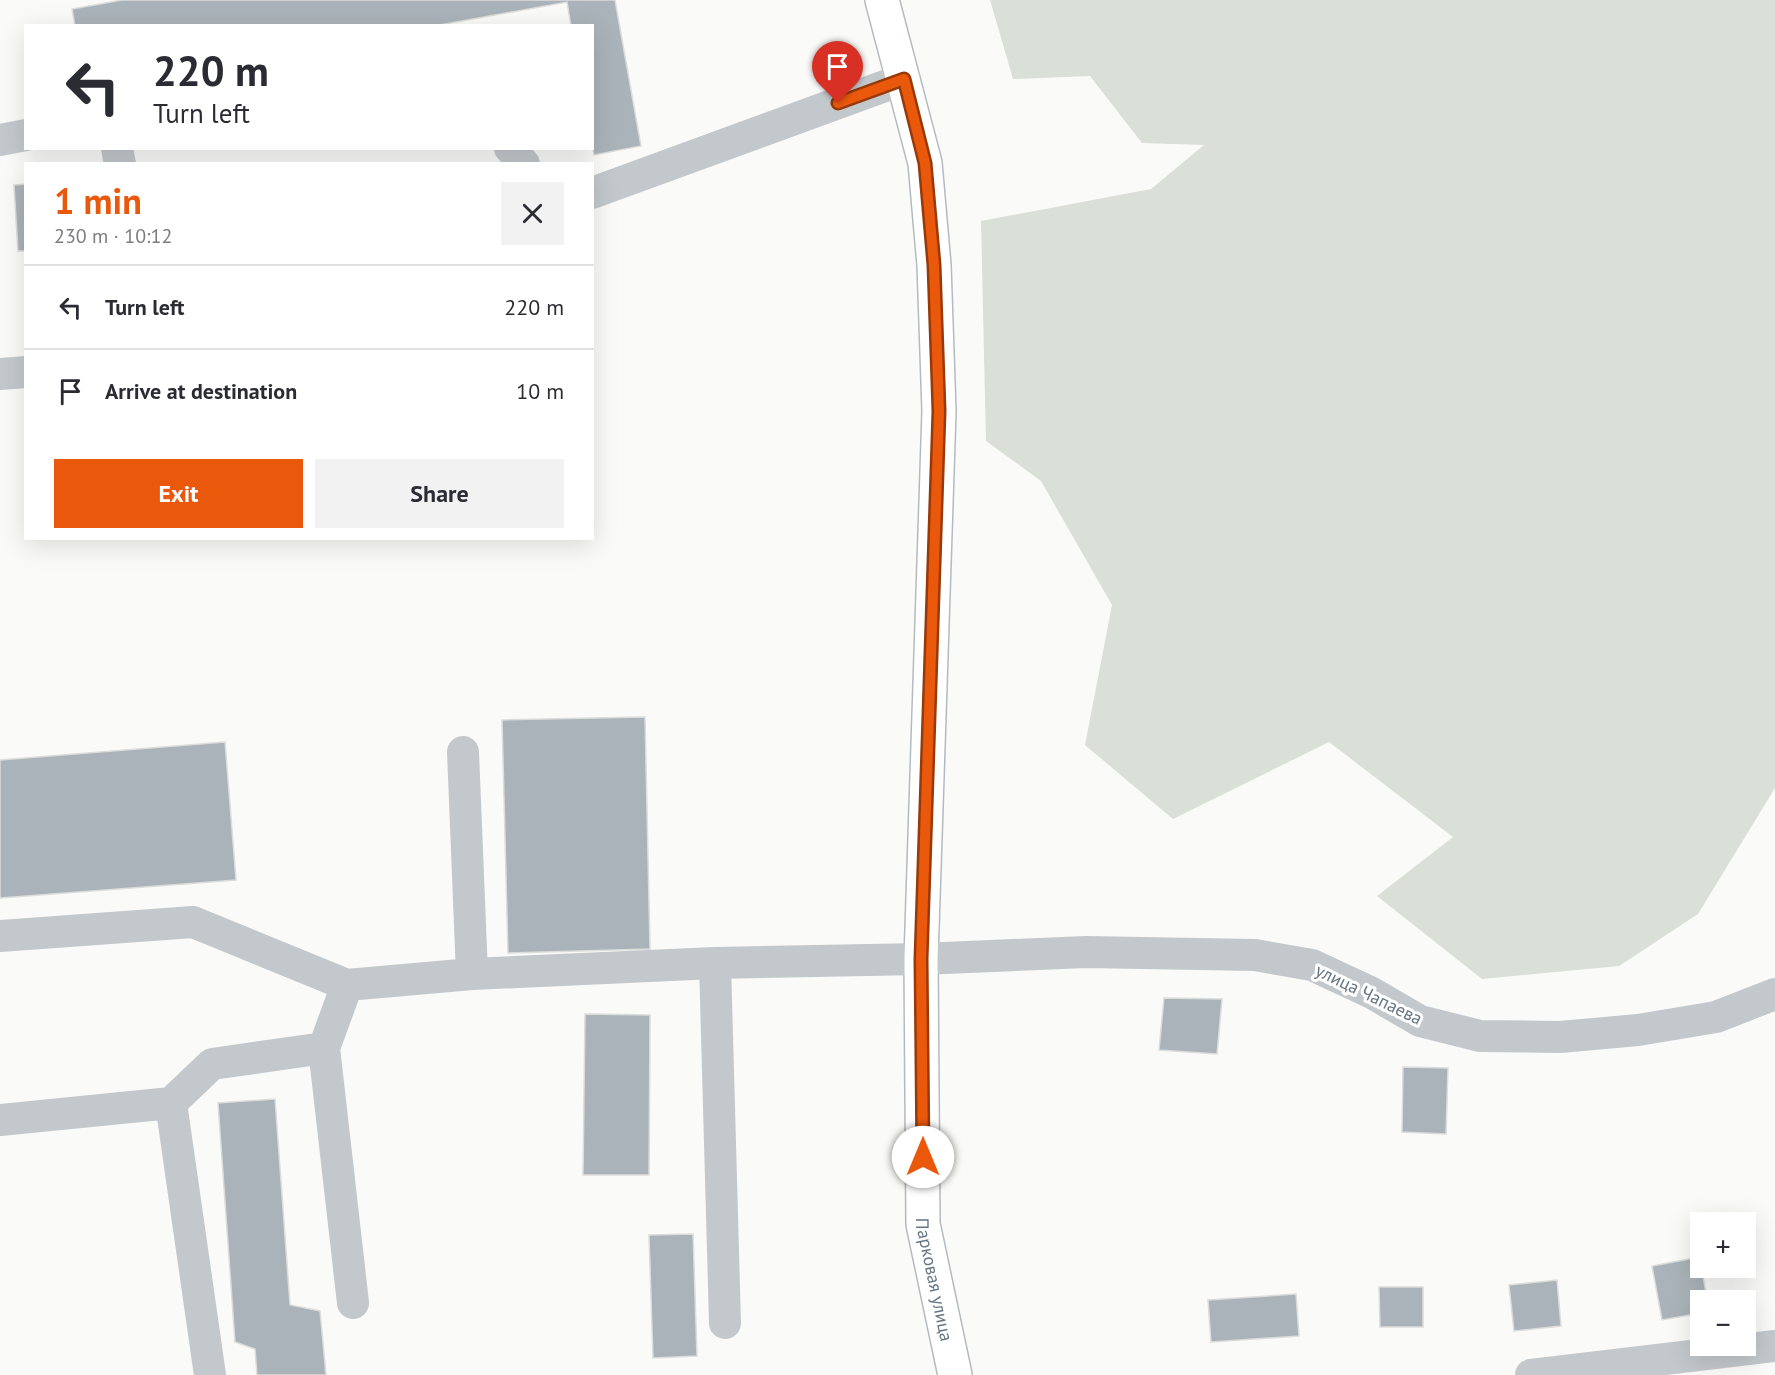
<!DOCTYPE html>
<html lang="en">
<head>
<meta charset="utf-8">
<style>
  body { margin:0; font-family:"PT Sans",sans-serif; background:#f2f2f3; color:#2b2b33; height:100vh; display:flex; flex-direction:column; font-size:22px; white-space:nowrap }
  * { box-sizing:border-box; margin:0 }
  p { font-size:20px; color:#7c7c81 }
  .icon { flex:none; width:33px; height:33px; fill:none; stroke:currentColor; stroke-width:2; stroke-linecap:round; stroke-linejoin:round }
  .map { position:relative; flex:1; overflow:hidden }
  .side { position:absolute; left:24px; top:162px; width:570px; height:378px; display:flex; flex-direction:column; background:#fff; border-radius:0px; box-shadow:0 6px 24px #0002 }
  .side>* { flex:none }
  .top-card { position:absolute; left:24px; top:24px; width:570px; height:126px; border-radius:0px; box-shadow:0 6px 24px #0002; background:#fff; color:#2b2b33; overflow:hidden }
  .controls { position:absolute; left:1690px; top:1212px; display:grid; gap:12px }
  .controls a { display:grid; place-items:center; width:66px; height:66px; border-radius:0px; background:#fff; box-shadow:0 6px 24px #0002; font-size:30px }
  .pin { position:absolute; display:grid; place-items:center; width:51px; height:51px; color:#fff; margin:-62px -26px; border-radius:50% 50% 50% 0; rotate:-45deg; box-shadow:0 0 6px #0007 }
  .pin .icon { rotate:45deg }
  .me { position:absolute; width:66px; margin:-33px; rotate:0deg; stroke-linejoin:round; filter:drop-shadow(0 0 4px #0008) }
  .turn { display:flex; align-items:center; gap:21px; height:126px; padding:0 30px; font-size:27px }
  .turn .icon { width:78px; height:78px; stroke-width:2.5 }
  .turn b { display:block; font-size:42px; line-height:51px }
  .round { display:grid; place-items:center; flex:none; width:63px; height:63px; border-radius:0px; background:#f2f2f3 }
  .head { display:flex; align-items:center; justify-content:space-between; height:102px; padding:0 30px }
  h1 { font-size:36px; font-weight:800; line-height:45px; color:#ea580c }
  .action { display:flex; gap:12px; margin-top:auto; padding:12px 30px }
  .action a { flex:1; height:69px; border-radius:0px; background:#ea580c; color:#fff; font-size:24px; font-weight:800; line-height:69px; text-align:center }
  .action a+a { background:#f2f2f3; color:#2b2b33 }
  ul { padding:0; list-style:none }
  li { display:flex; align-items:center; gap:18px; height:84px; padding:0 30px; border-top:2px solid #e1e1e2 }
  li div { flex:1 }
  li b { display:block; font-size:22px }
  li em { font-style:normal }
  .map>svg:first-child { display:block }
  .green { fill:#dadfd7 }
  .building { fill:#aab3b9; stroke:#dcdcda; stroke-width:1.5 }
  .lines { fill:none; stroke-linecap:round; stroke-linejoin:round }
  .major-casing { stroke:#b5babe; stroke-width:36 }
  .minor { stroke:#c3c8cc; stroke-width:32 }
  .major { stroke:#fff; stroke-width:33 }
  .route-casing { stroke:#983908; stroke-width:15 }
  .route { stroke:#ea580c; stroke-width:10 }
  .labels { text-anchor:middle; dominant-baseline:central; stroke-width:6; stroke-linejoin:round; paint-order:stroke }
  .street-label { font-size:18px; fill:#657683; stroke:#fff }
</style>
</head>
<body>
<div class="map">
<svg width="1775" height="1375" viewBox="0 0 1775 1375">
  <rect width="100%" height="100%" fill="#fafaf8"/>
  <path class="green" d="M990,0H1775V788L1698,914L1619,966L1482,979L1377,896L1453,837L1329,742L1173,819L1085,745L1112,605L1041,481L986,441L981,221L1151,189L1204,145L1142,143L1090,76L1013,79Z"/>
  <path class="building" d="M122,0H615L641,146L594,155L592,146V26H571L567,2L434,26H75L72,9Z
    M26,184V251H18L14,185Z
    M645,717L650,949L508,953L502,720Z
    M225,742L236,880L0,898V760Z
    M1164,998L1222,999L1217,1054L1159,1050Z
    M585,1014L650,1015L649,1175H583Z
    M1403,1067L1448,1068L1446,1134L1402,1132Z
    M275,1099L290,1305L320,1311L326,1375H257L255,1349L235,1342L218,1103Z
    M693,1234L697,1356L653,1358L649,1235Z
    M1700,1257L1707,1300H1701V1313L1662,1320L1652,1266Z
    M1557,1280L1561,1326L1514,1331L1509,1285Z
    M1379,1287H1423V1327H1380Z
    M1296,1294L1299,1336L1211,1342L1208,1300Z"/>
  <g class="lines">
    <g class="major-casing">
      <g id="major">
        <path id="s1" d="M882,0L925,163L934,265L939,411L921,959L923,1224L955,1375"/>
      </g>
    </g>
    <path class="minor" d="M0,140L26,135
      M117,148L120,164
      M510,148L524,164
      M592,193L904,79
      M0,374L26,372
      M463,752L472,974
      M0,936L193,922L347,985
      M715,963L725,1323
      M324,1048L353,1303
      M171,1103L210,1375
      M0,1120L171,1103L212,1064L324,1048L347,985L472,974L715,963L921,959L1086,952L1255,955L1312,965L1372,993L1420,1021L1480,1036L1560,1037L1638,1030L1716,1017L1775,994
      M1531,1375L1775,1346"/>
    <use href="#major" class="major"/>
  </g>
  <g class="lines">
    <g class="route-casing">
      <path id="route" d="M838,103L904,79L925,163L934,265L939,411L921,959L923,1157"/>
    </g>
    <use href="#route" class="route"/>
  </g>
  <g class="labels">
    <g class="street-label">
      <text transform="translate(1369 994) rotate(26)">улица Чапаева</text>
      <text stroke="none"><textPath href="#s1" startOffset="1287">Парковая улица</textPath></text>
    </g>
  </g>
</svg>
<div class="controls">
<a>+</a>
<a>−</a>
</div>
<div class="pin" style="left:838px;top:103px;background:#d93025"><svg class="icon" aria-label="arrive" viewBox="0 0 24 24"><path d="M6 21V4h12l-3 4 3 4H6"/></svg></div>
<svg class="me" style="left:923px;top:1157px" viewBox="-20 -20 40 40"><circle r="19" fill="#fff"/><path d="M0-13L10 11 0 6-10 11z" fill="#ea580c"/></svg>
<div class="top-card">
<div class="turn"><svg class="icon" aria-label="left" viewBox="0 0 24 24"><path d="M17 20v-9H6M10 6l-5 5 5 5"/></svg><div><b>220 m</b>Turn left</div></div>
</div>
<section class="side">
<div class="head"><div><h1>1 min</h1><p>230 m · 10:12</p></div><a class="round"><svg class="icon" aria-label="close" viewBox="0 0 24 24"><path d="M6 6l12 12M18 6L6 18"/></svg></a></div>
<ul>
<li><svg class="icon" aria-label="left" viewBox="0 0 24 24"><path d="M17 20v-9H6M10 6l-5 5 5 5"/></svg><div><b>Turn left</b></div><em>220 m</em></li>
<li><svg class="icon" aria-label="arrive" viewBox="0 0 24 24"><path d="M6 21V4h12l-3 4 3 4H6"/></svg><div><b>Arrive at destination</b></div><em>10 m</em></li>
</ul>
<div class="action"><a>Exit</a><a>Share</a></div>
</section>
</div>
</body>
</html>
